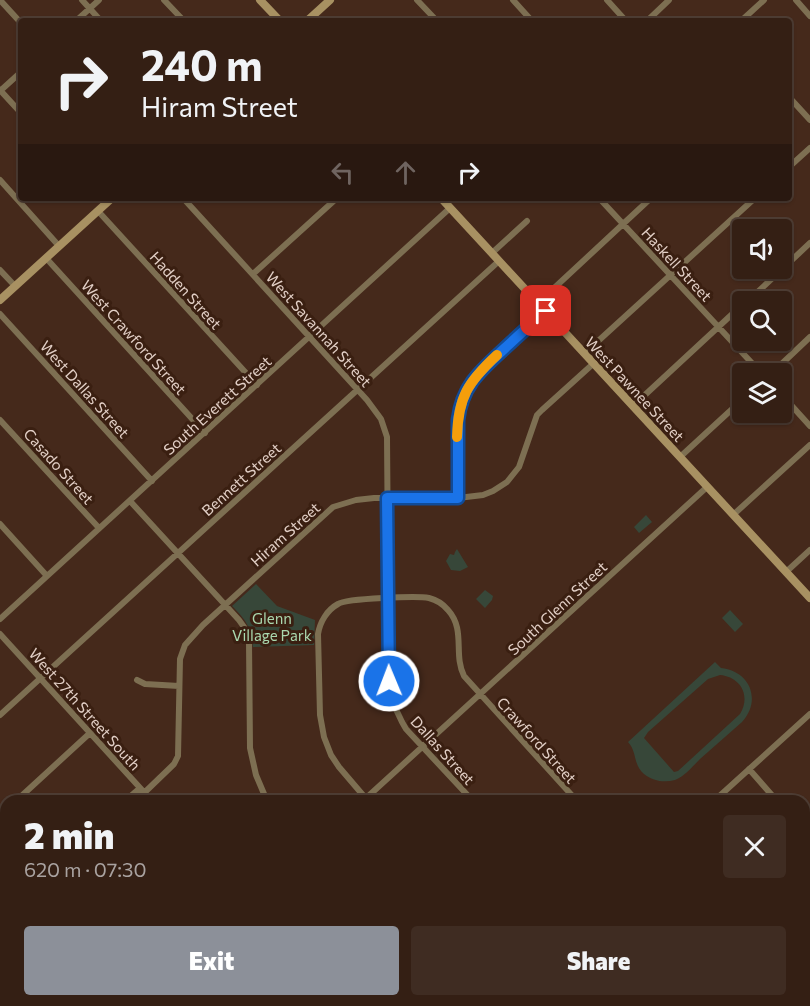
<!DOCTYPE html>
<html lang="en">
<head>
<meta charset="utf-8">
<style>
  body { margin:0; font-family:Commissioner,sans-serif; background:#3f2c22; color:#f1f3f6; height:100vh; display:flex; flex-direction:column; font-size:22px; white-space:nowrap }
  * { box-sizing:border-box; margin:0 }
  p { font-size:20px; color:#a9a2a0 }
  .icon { flex:none; width:33px; height:33px; fill:none; stroke:currentColor; stroke-width:2; stroke-linecap:round; stroke-linejoin:round }
  .map { position:relative; flex:1; overflow:hidden }
  .details { position:absolute; left:0px; top:795px; width:810px; height:212px; display:flex; flex-direction:column; background:#341f14; border-radius:18px 18px 0 0; box-shadow:0 2px 4px #0004,0 0 0 2px #4e3d34 }
  .details>* { flex:none }
  .guide { position:absolute; left:18px; top:18px; width:774px; height:183px; border-radius:6px; box-shadow:0 2px 4px #0004,0 0 0 2px #4e3d34; background:#341f14; color:#f1f3f6; overflow:hidden }
  .buttons { position:absolute; left:732px; top:219px; display:grid; gap:12px }
  .buttons a { display:grid; place-items:center; width:60px; height:60px; border-radius:6px; background:#341f14; box-shadow:0 2px 4px #0004,0 0 0 2px #4e3d34; font-size:30px }
  .pin { position:absolute; display:grid; place-items:center; width:51px; height:51px; color:#fff; margin:-26px; border-radius:12px; box-shadow:0 3px 9px #0006 }
  .me { position:absolute; width:66px; margin:-33px; rotate:359deg; stroke-linejoin:round; filter:drop-shadow(0 0 4px #0008) }
  .turn { display:flex; align-items:center; gap:21px; height:126px; padding:0 24px; font-size:27px }
  .turn .icon { width:78px; height:78px; stroke-width:2.5 }
  .turn b { display:block; font-size:42px; line-height:51px }
  .lanes { display:flex; align-items:center; height:57px; padding:0 24px; background:#0003; justify-content:center; gap:30px; direction:ltr }
  .lanes .off { opacity:.35 }
  .round { display:grid; place-items:center; flex:none; width:63px; height:63px; border-radius:6px; background:#3f2c22 }
  .head { display:flex; align-items:center; justify-content:space-between; height:102px; padding:0 24px }
  h1 { font-size:36px; font-weight:800; line-height:45px }
  .action { display:flex; gap:12px; margin-top:auto; padding:12px 24px }
  .action a { flex:1; height:69px; border-radius:6px; background:#8c9099; color:#fff; font-size:24px; font-weight:800; line-height:69px; text-align:center }
  .action a+a { background:#3f2c22; color:#f1f3f6 }
  .map>svg:first-child { display:block }
  .green { fill:#374739; fill-rule:evenodd }
  .lines { fill:none; stroke-linecap:round; stroke-linejoin:round }
  .stream { stroke:#33495d; stroke-width:1.5 }
  .street { stroke:#7d6f52; stroke-width:6 }
  .secondary { stroke:#a89162; stroke-width:8 }
  .route-casing { stroke:#114b97; stroke-width:15 }
  .route { stroke:#1a73e8; stroke-width:10 }
  .slow { stroke:#f59e0b; stroke-width:10 }
  .labels { text-anchor:middle; dominant-baseline:central; stroke-width:6; stroke-linejoin:round; paint-order:stroke }
  .street-label { font-size:15px; fill:#e3d0c7; stroke:#3a1f11 }
  .park-label { font-size:15px; fill:#aad8af; stroke:#3a1f11 }
</style>
</head>
<body>
<div class="map">
<svg width="810" height="1006" viewBox="0 0 810 1006">
  <rect width="100%" height="100%" fill="#45291b"/>
  <path class="green" d="M646,515L652,522L639,533L634,527Z
    M457,549L468,567L460,571L451,570L446,561L450,554L454,555L455,552Z
    M256,584L277,606L315,620L314,645L253,647C251,627 246,620 232,606Z
    M485,590L493,596L492,600L485,608L476,599Z
    M730,610L743,624L735,632L722,618Z
    M715,662L721,668C750,671 762,700 742,722C728,734 714,747 700,759C693,766 685,776 675,780C664,783 653,781 644,774C633,765 637,751 628,742ZM720,675C741,677 751,696 740,714L678,771L674,772L644,738L648,732L708,679Z
    M804,925L810,926V1006H751L749,1001L804,1000Z"/>
  <g class="lines">
    <path class="stream" d="M129,1006L135,1000"/>
    <path class="street" d="M0,0L21,23
      M82,0L101,21
      M164,0L184,21
      M417,0L437,21
      M513,0L532,21
      M607,0L626,21
      M796,0L810,16
      M76,21L99,0
      M647,21L669,0
      M741,21L764,0
      M0,90L21,113
      M0,91L21,72
      M789,97L810,120
      M789,167L810,148
      M0,180L59,246
      M183,198L367,400L381,419L387,437L389,681L393,703L402,722L406,729L473,801
      M599,198L762,374
      M98,211L257,385
      M492,253L527,221
      M46,258L205,433
      M0,270L15,286
      M253,274L337,198
      M747,302L810,243
      M538,303L651,198
      M0,314L152,481
      M585,353L755,198
      M771,374L810,337
      M782,395L810,426
      M633,406L742,305
      M0,420L99,528
      M680,457L742,400
      M458,498V420C460,400 468,383 483,368L546,311
      M130,501L239,620L244,627L249,642L250,748L256,775L267,801
      M733,515L810,445
      M0,524L47,576
      M786,572L810,550
      M0,619L450,208
      M0,634L152,801
      M137,680L145,684L179,686
      M0,715L499,261
      M749,769L777,801
      M144,793L174,764L178,756L180,659L185,645L203,625L333,507L356,500L374,498H458L483,495L493,491L507,482L519,467L537,415L542,410L594,363
      M364,800L707,487
      M16,801L90,733
      M125,801L140,788
      M368,801L339,767L331,755L324,737L320,715L318,634C320,622 327,610 338,604C347,598 418,596 429,598C437,600 443,604 448,610C466,630 453,654 464,676L577,801
      M714,801L810,714
      M0,815L6,810
      M804,818L810,813
      M0,916L6,910
      M0,972L6,978
      M27,1000L32,1006
      M342,1000L347,1006
      M446,1000L451,1006
      M549,1000L554,1006
      M655,1000L660,1006
      M743,1000L746,1006
      M10,1006L16,1000
      M117,1006L123,1000
      M142,1006L148,1000
      M383,1006L389,1000
      M597,1006L603,1000"/>
    <path class="secondary" d="M260,0L280,21
      M307,21L330,0
      M441,198L810,598
      M0,300L112,198"/>
  </g>
  <g class="lines">
    <g class="route-casing">
      <path id="route" d="M389,681L387,498H458V420C462,386 480,371 504,349C518,336 532,323 546,311"/>
    </g>
    <use href="#route" class="route"/>
    <path class="slow" d="M457,437C458,397 468,382 497,355"/>
  </g>
  <g class="labels">
    <g class="street-label">
      <text transform="translate(677 264) rotate(47)">Haskell Street</text>
      <text transform="translate(186 290) rotate(48)">Hadden Street</text>
      <text transform="translate(319 329) rotate(48)">West Savannah Street</text>
      <text transform="translate(134 337) rotate(48)">West Crawford Street</text>
      <text transform="translate(85 389) rotate(48)">West Dallas Street</text>
      <text transform="translate(635 389) rotate(47)">West Pawnee Street</text>
      <text transform="translate(217 405) rotate(-42)">South Everett Street</text>
      <text transform="translate(59 466) rotate(48)">Casado Street</text>
      <text transform="translate(241 479) rotate(-42)">Bennett Street</text>
      <text transform="translate(285 534) rotate(-42)">Hiram Street</text>
      <text transform="translate(557 608) rotate(-43)">South Glenn Street</text>
      <text transform="translate(85 709) rotate(48)">West 27th Street South</text>
      <text transform="translate(537 740) rotate(48)">Crawford Street</text>
      <text transform="translate(443 750) rotate(48)">Dallas Street</text>
    </g>
    <g class="park-label">
      <text x="272" y="618">Glenn<tspan x="272" dy="17">Village Park</tspan></text>
    </g>
  </g>
</svg>
<div class="buttons">
<a><svg class="icon" aria-label="sound" viewBox="0 0 24 24"><path d="M4 9h4l5-4v14l-5-4H4zM17 9q2 3 0 6"/></svg></a>
<a><svg class="icon" aria-label="search" viewBox="0 0 24 24"><circle cx="10" cy="10" r="6"/><path d="M15 15l6 6"/></svg></a>
<a><svg class="icon" aria-label="layers" viewBox="0 0 24 24"><path d="M12 4l9 5-9 5-9-5zM3 14l9 5 9-5"/></svg></a>
</div>
<div class="pin" style="left:546px;top:311px;background:#d93025"><svg class="icon" aria-label="arrive" viewBox="0 0 24 24"><path d="M6 21V4h12l-3 4 3 4H6"/></svg></div>
<svg class="me" style="left:389px;top:681px" viewBox="-20 -20 40 40"><circle r="17" fill="#1a73e8" stroke="#fff" stroke-width="3"/><path d="M0-11L8 9 0 5-8 9z" fill="#fff"/></svg>
<div class="guide">
<div class="turn"><svg class="icon" aria-label="right" viewBox="0 0 24 24"><path d="M7 20v-9h11M14 6l5 5-5 5"/></svg><div><b>240 m</b>Hiram Street</div></div>
<div class="lanes"><svg class="icon off" aria-label="left" viewBox="0 0 24 24"><path d="M17 20v-9H6M10 6l-5 5 5 5"/></svg><svg class="icon off" aria-label="ahead" viewBox="0 0 24 24"><path d="M12 20V5M6 11l6-6 6 6"/></svg><svg class="icon" aria-label="right" viewBox="0 0 24 24"><path d="M7 20v-9h11M14 6l5 5-5 5"/></svg></div>
</div>
<section class="details">
<div class="head"><div><h1>2 min</h1><p>620 m · 07:30</p></div><a class="round"><svg class="icon" aria-label="close" viewBox="0 0 24 24"><path d="M6 6l12 12M18 6L6 18"/></svg></a></div>
<div class="action"><a>Exit</a><a>Share</a></div>
</section>
</div>
</body>
</html>
